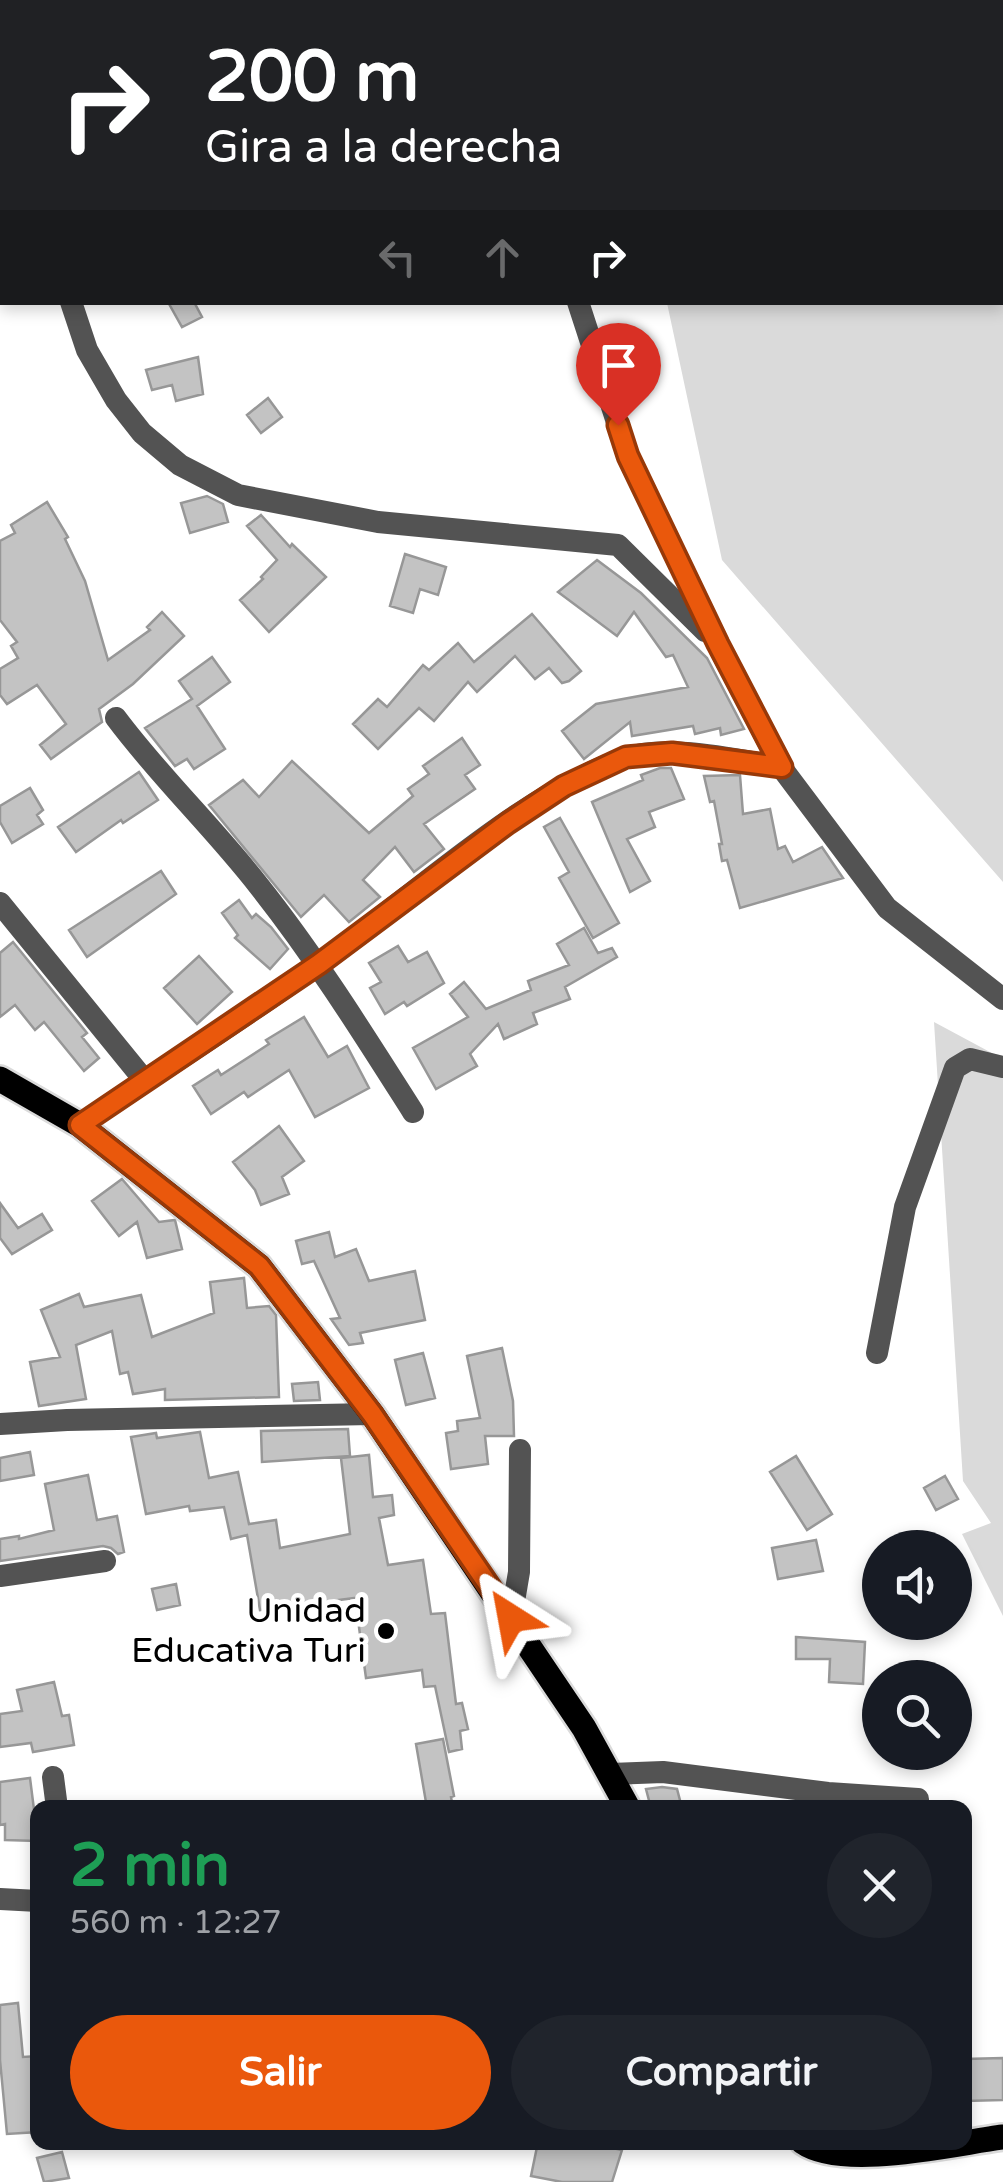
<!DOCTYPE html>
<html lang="es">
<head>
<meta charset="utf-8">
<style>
  body { margin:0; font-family:"Varela Round",sans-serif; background:#20242c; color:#f1f3f6; height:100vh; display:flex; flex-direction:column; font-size:38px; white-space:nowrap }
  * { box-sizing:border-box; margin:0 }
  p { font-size:32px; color:#9ea1a6 }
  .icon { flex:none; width:55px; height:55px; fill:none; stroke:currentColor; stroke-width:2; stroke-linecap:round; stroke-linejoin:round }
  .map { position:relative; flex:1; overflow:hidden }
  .sheet { position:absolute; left:30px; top:1800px; width:942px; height:350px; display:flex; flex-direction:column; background:#171b24; border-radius:20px; box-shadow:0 5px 15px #0003 }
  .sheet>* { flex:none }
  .top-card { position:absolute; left:0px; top:0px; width:1005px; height:305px; box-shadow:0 5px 15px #0003; background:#202124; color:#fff; overflow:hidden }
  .buttons { position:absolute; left:862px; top:1530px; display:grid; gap:20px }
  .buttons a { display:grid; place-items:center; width:110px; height:110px; border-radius:50%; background:#171b24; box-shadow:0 5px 15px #0003; font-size:50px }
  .pin { position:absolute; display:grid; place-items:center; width:85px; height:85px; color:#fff; margin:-102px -42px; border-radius:50% 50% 50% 0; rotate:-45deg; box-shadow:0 0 10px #0007 }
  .pin .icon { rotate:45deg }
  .me { position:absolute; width:110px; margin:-55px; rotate:326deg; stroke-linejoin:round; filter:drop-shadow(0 0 8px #0008) }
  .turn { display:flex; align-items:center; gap:35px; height:210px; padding:0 40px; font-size:45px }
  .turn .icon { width:130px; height:130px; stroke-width:2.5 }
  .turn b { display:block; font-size:70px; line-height:85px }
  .lanes { display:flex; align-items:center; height:95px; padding:0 40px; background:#0003; justify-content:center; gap:50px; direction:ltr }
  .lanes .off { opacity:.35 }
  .round { display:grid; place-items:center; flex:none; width:105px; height:105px; border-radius:52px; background:#20242c }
  .overview { display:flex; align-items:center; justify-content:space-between; height:170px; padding:0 40px }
  h1 { font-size:60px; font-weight:700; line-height:75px; color:#1e9e55 }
  .primary-button { display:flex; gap:20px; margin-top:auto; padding:20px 40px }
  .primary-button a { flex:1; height:115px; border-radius:60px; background:#ea580c; color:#fff; font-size:40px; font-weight:700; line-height:115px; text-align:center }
  .primary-button a+a { background:#20242c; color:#f1f3f6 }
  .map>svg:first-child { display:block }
  .green { fill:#dadada }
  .building { fill:#c3c3c3; stroke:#979797; stroke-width:2.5 }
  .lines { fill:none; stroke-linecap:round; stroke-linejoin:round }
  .major-casing { stroke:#dbdbdb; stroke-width:30 }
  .minor { stroke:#535353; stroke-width:22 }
  .major { stroke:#000; stroke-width:25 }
  .route-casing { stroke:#983908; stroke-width:25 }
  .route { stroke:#ea580c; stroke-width:18 }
  .poi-dot { fill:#000; stroke:#fff; stroke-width:4 }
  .labels { text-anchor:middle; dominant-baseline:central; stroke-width:10; stroke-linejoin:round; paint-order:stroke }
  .poi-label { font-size:35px; fill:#000; stroke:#fff; text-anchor:end }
</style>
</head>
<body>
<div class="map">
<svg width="1003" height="2182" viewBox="0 0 1003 2182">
  <rect width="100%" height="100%" fill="#fff"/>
  <path class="green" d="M591,0H1003V882L722,560L667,303L1002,302V2Z
    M934,1022L1003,1059V1616L962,1534L991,1523L963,1481Z"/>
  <path class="building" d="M168,302H194L202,317L182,327Z
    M198,357L203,394L176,401L172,385L152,390L146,370Z
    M268,398L282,417L261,433L247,415Z
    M207,496L223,504L228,522L190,533L181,503Z
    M47,502L68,537L65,539L85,581L108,660L150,630L147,627L162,612L184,636L133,684L99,709L102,722L51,759L40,745L66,724L37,685L7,704L0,695V669L18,658L11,646L17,642L0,620V541L15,533L11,525Z
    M261,515L290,547L292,544L326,577L269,632L240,600L263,579L261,577L277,560L247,526Z
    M405,554L446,567L438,595L420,589L413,613L390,606Z
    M597,560L641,593L707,658L744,729L721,735L720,728L695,734L693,726L632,736L630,722L584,759L562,731L596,704L688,687L673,655L666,657L634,612L617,636L558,592Z
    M532,614L581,671L569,681L562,683L549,668L535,679L515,656L477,692L468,682L434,721L419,708L378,749L353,724L378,699L387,707L423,665L429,670L458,643L474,662Z
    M212,657L230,682L197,706L225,749L194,769L187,759L175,766L145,728L192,699L179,681Z
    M462,738L480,765L465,775L475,789L424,824L444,849L414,872L395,847L363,880L380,897L349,922L324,895L301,917L209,805L243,780L259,797L292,761L369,833L413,796L408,789L429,774L423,766Z
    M660,768H671L684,799L649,812L655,827L627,839L650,881L630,892L592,802L643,780L641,775Z
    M139,772L158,800L123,823L121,820L76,852L58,827Z
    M740,775L743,814L770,809L778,849L785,846L793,862L822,847L843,878L740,908L727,860L722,861L719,844H722L714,801L710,802L704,776Z
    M30,788L43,810L37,815L43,824L12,843L0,822V806Z
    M560,818L619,923L593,938L559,878L569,872L544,827Z
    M161,871L176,894L87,957L69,930Z
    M239,900L252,918L256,914L271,927L288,949L270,969L235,938L238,935L222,913Z
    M584,928L598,953L612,948L617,957L565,987L570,999L533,1013L537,1024L504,1039L498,1024L470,1054L477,1066L436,1089L413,1048L468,1017L450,994L464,982L486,1009L531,990L528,981L569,965L557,944Z
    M13,942L87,1033L82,1037L99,1058L84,1071L44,1022L35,1030L15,1005L0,1017V953Z
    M398,946L408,962L427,952L444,983L407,1006L404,1002L385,1014L370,988L381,982L369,963Z
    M199,956L232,992L197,1024L164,988Z
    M304,1017L328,1057L347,1046L369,1088L315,1117L289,1070L248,1097L244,1092L211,1114L193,1086L218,1070L221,1075L269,1044L266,1040Z
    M279,1126L304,1161L282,1177L289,1194L261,1205L255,1190L233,1162Z
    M122,1179L159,1222L175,1220L182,1249L147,1258L137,1222L119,1236L92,1201Z
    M0,1203L18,1228L42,1214L52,1230L12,1254L0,1238Z
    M329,1232L335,1257L356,1249L369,1281L415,1271L425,1320L360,1333L363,1343L349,1345L331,1319L340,1318L314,1261L302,1264L296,1241Z
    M244,1278L247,1308L269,1306L276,1315L279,1397L165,1400V1389L133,1394L128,1372L120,1374L112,1331L76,1345L86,1399L39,1406L30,1362L60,1357L41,1310L79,1294L84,1307L141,1295L152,1337L214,1313L210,1282Z
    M502,1348L513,1401L514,1436H485L488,1464L451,1469L446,1433L458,1431L457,1421L480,1418L467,1356Z
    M423,1353L435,1398L406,1405L395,1360Z
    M318,1382L320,1400L294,1401L292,1384Z
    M348,1429L350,1456L262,1462L261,1431Z
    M200,1432L209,1478L238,1472L249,1524L276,1520L280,1548L350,1534L341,1458L369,1455L373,1497L392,1495L394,1515L379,1518L388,1565L423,1560L431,1614L445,1613L456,1704L462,1703L468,1729L460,1731L462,1749L449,1752L435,1686L424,1687L422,1670L366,1678L355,1598L260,1610L247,1535L231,1539L224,1507L190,1511L189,1506L146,1514L131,1437L156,1433L157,1438Z
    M30,1452L34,1475L0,1481V1458Z
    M796,1456L832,1514L807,1530L770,1472Z
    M88,1475L97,1520L117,1516L124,1552L118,1554L111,1548L103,1546L0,1561V1539L19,1536V1539L54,1530L45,1484Z
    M945,1476L958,1499L936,1510L924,1488Z
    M816,1540L823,1571L778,1579L772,1548Z
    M176,1584L180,1605L157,1610L152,1589Z
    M796,1637L865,1642L863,1684L829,1682L830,1659H796Z
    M54,1682L62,1716L69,1715L74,1745L33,1752L31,1743L0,1747V1714L22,1711L17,1690Z
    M443,1739L454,1796L451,1797L453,1808H427L416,1744Z
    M30,1778L38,1841L5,1840V1824L0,1825V1782Z
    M662,1787L677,1789L682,1808H651L646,1789Z
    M18,2003L23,2057L38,2056V2132L7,2134L0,2060V2005Z
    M1003,2058V2100L965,2101V2059Z
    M538,2142H584L622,2150L612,2182H562L531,2176Z
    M62,2152L69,2178L44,2182L37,2158Z"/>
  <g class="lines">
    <g class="major-casing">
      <path id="major" d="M0,1079L80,1125L259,1266L372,1414L584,1728L628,1808
        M803,2142C843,2170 955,2143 1003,2137"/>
    </g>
    <path class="minor" d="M519,0L521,2
      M0,173L2,176
      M71,302L87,350L116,400L142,433L180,465L238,495L378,522L618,545L705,631
      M578,302L628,456L717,644L781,767L887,908L1003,999
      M116,718C160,777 214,828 259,886C316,958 364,1035 413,1112
      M0,903L145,1081
      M80,1125C160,1071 242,1020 320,963C410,899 520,795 623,759C666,743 736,760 781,767
      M877,1353L905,1207L955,1068L970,1059L1003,1067
      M0,1424L67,1420L372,1414
      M0,1576L105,1561
      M511,1619L519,1572L520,1450
      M611,1774L663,1772L828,1793L918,1799
      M53,1777L57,1808
      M0,1899L38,1901"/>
    <use href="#major" class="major"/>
  </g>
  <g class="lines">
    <g class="route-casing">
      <path id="route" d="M511,1618L372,1414L259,1266L80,1125L319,964L508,823L564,786L626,757L672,753L782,767L718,644L628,456L618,425"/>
    </g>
    <use href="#route" class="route"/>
  </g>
  <circle class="poi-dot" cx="386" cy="1631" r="10"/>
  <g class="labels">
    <g class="poi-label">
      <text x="366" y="1611">Unidad<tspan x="366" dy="40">Educativa Turi</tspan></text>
    </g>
  </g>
</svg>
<div class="buttons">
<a><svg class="icon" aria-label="sound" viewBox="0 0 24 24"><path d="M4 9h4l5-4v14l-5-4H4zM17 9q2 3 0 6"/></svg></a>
<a><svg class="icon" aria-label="search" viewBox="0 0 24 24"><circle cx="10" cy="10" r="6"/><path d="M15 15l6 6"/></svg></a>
</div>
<div class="pin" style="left:618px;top:425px;background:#d93025"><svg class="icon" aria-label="arrive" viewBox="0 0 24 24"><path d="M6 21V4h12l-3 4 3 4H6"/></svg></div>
<svg class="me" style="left:511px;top:1618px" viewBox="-20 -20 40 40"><path d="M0-17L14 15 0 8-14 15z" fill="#ea580c" stroke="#fff" stroke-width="4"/></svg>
<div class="top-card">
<div class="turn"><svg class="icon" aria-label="right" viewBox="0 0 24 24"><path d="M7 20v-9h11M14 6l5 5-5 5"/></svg><div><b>200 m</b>Gira a la derecha</div></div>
<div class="lanes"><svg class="icon off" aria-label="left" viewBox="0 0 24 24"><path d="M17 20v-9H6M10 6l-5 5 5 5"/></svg><svg class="icon off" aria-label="ahead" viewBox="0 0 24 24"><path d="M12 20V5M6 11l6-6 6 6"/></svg><svg class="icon" aria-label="right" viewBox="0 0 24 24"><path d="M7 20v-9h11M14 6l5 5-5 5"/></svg></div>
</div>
<section class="sheet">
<div class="overview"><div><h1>2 min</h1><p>560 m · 12:27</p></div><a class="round"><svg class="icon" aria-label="close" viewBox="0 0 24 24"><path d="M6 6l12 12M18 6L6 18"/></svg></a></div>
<div class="primary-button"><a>Salir</a><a>Compartir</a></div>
</section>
</div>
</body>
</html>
